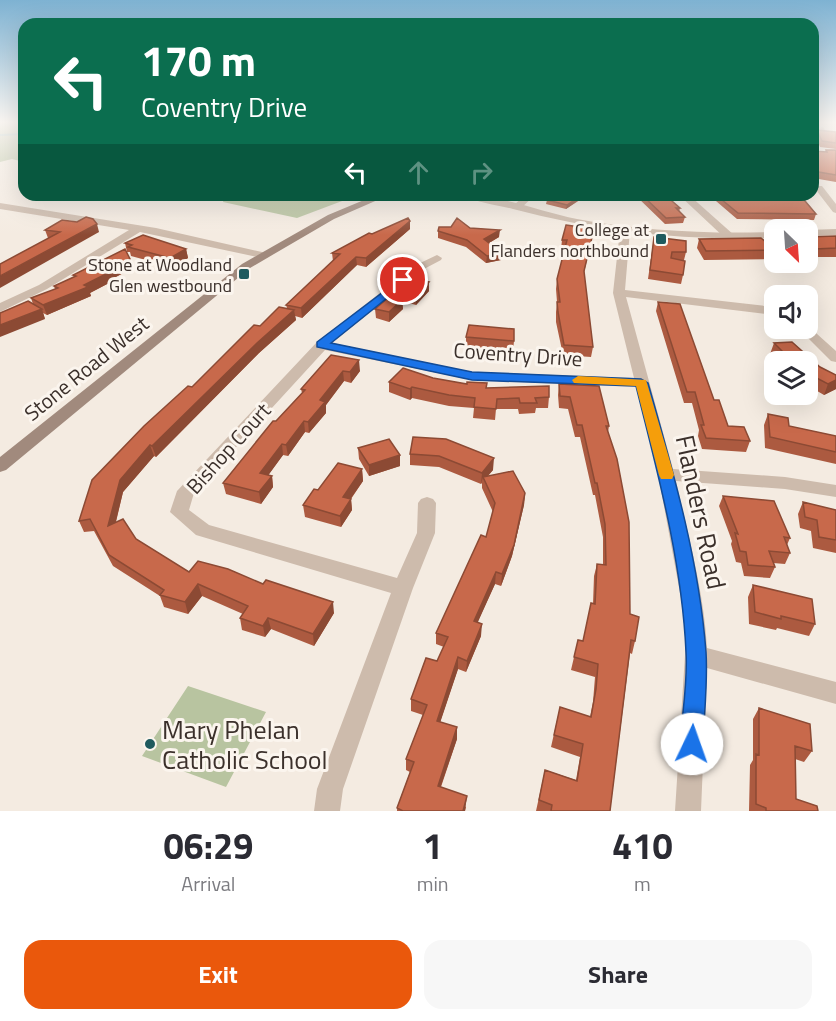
<!DOCTYPE html>
<html lang="en">
<head>
<meta charset="utf-8">
<style>
  body { margin:0; font-family:"Titillium Web",sans-serif; background:#f7f7f7; color:#2b2b33; height:100vh; display:flex; flex-direction:column; font-size:22px; white-space:nowrap }
  * { box-sizing:border-box; margin:0 }
  p { font-size:20px; color:#7c7c81 }
  .icon { flex:none; width:33px; height:33px; fill:none; stroke:currentColor; stroke-width:2; stroke-linecap:round; stroke-linejoin:round }
  .map { position:relative; height:811px; overflow:hidden }
  .side { display:flex; flex-direction:column; background:#fff; flex:1 }
  .side>* { flex:none }
  .hud { position:absolute; left:18px; top:18px; width:801px; height:183px; border-radius:18px; box-shadow:0 6px 24px #0002; background:#0b6e4f; color:#fff; overflow:hidden }
  .needle { width:39px; rotate:155deg }
  .fabs { position:absolute; left:764px; top:219px; display:grid; gap:12px }
  .fabs a { display:grid; place-items:center; width:54px; height:54px; border-radius:12px; background:#fff; box-shadow:0 6px 24px #0002; font-size:30px }
  .pin { position:absolute; display:grid; place-items:center; width:51px; height:51px; color:#fff; margin:-26px; border:3px solid #fff; border-radius:50%; box-shadow:0 2px 6px #0007 }
  .me { position:absolute; width:66px; margin:-33px; rotate:3deg; stroke-linejoin:round; filter:drop-shadow(0 0 4px #0008) }
  .turn { display:flex; align-items:center; gap:21px; height:126px; padding:0 24px; font-size:27px }
  .turn .icon { width:78px; height:78px; stroke-width:2.5 }
  .turn b { display:block; font-size:42px; line-height:51px }
  .lanes { display:flex; align-items:center; height:57px; padding:0 24px; background:#0003; justify-content:center; gap:30px; direction:ltr }
  .lanes .off { opacity:.35 }
  .eta { display:flex; justify-content:space-evenly; align-items:center; height:102px; text-align:center }
  .eta b { font-size:36px; font-weight:700; line-height:42px }
  .cta { display:flex; gap:12px; margin-top:auto; padding:12px 24px }
  .cta a { flex:1; height:69px; border-radius:18px; background:#ea580c; color:#fff; font-size:24px; font-weight:700; line-height:69px; text-align:center }
  .cta a+a { background:#f7f7f7; color:#2b2b33 }
  .map>svg:first-child { display:block }
  .green { fill:#b8c4a0 }
  .lines { fill:none; stroke-linecap:round; stroke-linejoin:round }
  .stream { stroke:#7fb0b2; stroke-width:2 }
  .service { fill:#cdbbac; fill-rule:evenodd }
  .minor { fill:#cdbbac; fill-rule:evenodd }
  .tertiary { fill:#cdbbac; fill-rule:evenodd }
  .secondary { fill:#a18a7d; fill-rule:evenodd }
  .wall { fill:#ac5a40 }
  .shaded-wall { fill:#8c4a34 }
  .building { fill:#c8694b; stroke:#8c4a34; stroke-width:1.5 }
  .route { fill:#1a73e8; stroke:#114b97; stroke-width:1.5 }
  .slow { fill:#f59e0b }
  .poi-dot { fill:#1f5a5e; stroke:#fbf5ee; stroke-width:2 }
  .labels { text-anchor:middle; dominant-baseline:central; stroke-width:6; stroke-linejoin:round; paint-order:stroke }
  .far-poi-label { font-size:18px; fill:#3b302b; stroke:#fbf5ee; text-anchor:end }
  .street-label { font-size:21px; fill:#3b302b; stroke:#fbf5ee }
  .near-street-label { font-size:26px; fill:#3b302b; stroke:#fbf5ee }
  .near-poi-label { font-size:26px; fill:#3b302b; stroke:#fbf5ee; text-anchor:start }
</style>
</head>
<body>
<div class="map">
<svg width="836" height="811" viewBox="0 0 836 811">
  <rect width="100%" height="100%" fill="#f4ebe1"/>
  <path class="green" d="M0,122H24V162L12,159L0,162Z
    M225,195H358L297,218L223,202Z
    M188,686L266,712L226,787L142,756Z"/>
  <g class="lines">
    <path class="stream" d="M0,135L24,134"/>
    <path class="service" d="M822,127L824,128L826,133L836,135V137L823,135L820,128Z"/>
    <path class="minor" d="M816,186H822L836,204V213L833,212L816,190Z
      M525,195H535L520,209H514V205Z
      M679,195H689L734,235V239H726Z
      M0,203L156,228L262,252L267,255L262,258L140,232L47,289L0,312V303L39,285L129,230L0,209Z
      M625,227L630,230L625,290L774,307V315L626,297L673,469L785,477L836,485V497L785,489L676,481C688,536 704,591 707,648L836,682V704L707,668L701,811H675L685,655V620L658,474L636,387L472,380L325,350L194,493L189,510L209,525L397,578L417,533L418,503L421,499L427,497L433,499L436,503L435,533L413,588L343,789L340,811H314L317,789L391,593L196,535L170,512L177,491L317,342L416,265L437,255L442,258L441,260L424,269L332,343L472,372L634,378L613,293L620,230Z
      M807,325L836,351V362L831,361L798,328H807Z"/>
    <path class="tertiary" d="M464,195C502,195 540,212 577,219C642,231 708,234 774,232V238C685,241 599,232 513,209C498,205 476,203 464,195Z
      M836,229V235L807,236V230Z"/>
    <path class="secondary" d="M376,195H389L334,219L250,268L6,470L0,472V457L242,264L328,215Z"/>
  </g>
  <path class="wall" d="M817,130L836,132V149L820,147L815,136Z
    M826,150H836V182L813,178V151L825,152Z
    M635,195H665L680,208L679,212L685,217L683,223L665,224Z
    M709,195H800L816,214L814,220L737,219Z
    M586,196L566,209L546,204L547,200Z
    M77,222L99,232L48,238L45,230Z
    M470,228L499,237L489,243L501,260L486,263L466,247L438,238V231Z
    M410,229L366,267L357,265L302,318L295,316L296,320L259,353L156,457L154,456L123,492L116,522L136,539L189,572L334,613L314,646L271,629L265,637L242,630L240,618L243,614L202,596L188,614L164,607L160,596L113,566L94,531L84,532L79,521L192,387L260,326L287,308L286,305L333,261L332,253L372,234Z
    M594,229L584,273L593,347L591,357L563,355L556,322V312L557,302L556,289L557,279L565,249H561L562,240Z
    M836,236V257H812L807,254V237Z
    M654,237L686,252L684,260L683,275L681,284L648,279Z
    M699,239L774,249V256L773,259L704,260L697,248Z
    M125,243L186,249L188,258L172,267L131,256L130,252H127Z
    M133,268L108,281L109,283L90,293L91,296L47,315L43,313L45,319L33,304L31,298L55,289L54,286L74,277L73,275Z
    M429,282V291L416,305L402,301L403,309L389,322L376,318L375,309L402,300V292Z
    M658,302L728,426L750,441L746,452L702,449L698,436L699,430L692,403H684L656,311Z
    M466,337L514,341L513,351L466,347Z
    M774,343L836,375V389L824,395L807,385V362H779L770,354Z
    M331,355L360,371L351,383L344,381L326,405V413L309,433L305,432L288,456L283,455L268,475L272,476L273,487L261,504L226,494L223,483L276,421L302,393L301,389Z
    M433,378L486,388L549,397L548,408H536L535,413L519,414L518,409H496L495,420L473,418L474,408L449,406L412,398L410,400L389,392V382Z
    M559,384L609,426L608,432L630,614L635,641L632,654L630,653L610,811H536L545,770L576,780L580,757L551,747L560,707L590,717L593,702L595,677L571,670L578,640L583,641L593,604L594,576L597,564L603,565V537L595,495H593L580,437H575L568,409L559,408L558,395Z
    M768,414L789,426L836,436V464L765,448L764,425Z
    M413,437L493,470L488,476L525,493L524,505L512,556L501,586L495,584L477,623L481,636L466,672L458,669L440,722L457,739L441,787L466,807L465,811H397V808L410,772L406,770V759L423,715L411,711V699L437,661L444,647L436,644V633L486,537L493,512L482,488V483L481,484L439,467L410,465V454Z
    M358,448L400,455V466L369,476L359,459Z
    M362,469L363,481L351,499L352,510L341,527L305,517L303,505L318,490Z
    M723,496L790,538L787,545L790,553L785,564L773,563L775,567L770,578L744,576L741,563L736,562L731,544L732,541L719,506Z
    M803,502L836,510V553L813,548L811,531L800,528L798,514Z
    M753,585L815,624L809,636L777,628L776,630L749,624L748,597Z
    M759,708L812,751L804,762L795,759L796,799L818,811H749L750,765L753,760V719Z"/>
  <path class="shaded-wall" d="M582,195H586L566,209L567,205Z
    M410,221V229L366,267V258Z
    M97,224L99,232L0,288V276Z
    M500,230L499,237L484,246V239Z
    M186,249L188,258L172,267L170,258Z
    M502,253L501,260L486,263L487,256Z
    M356,257L357,265L302,318L301,308Z
    M130,259L133,268L108,281L109,283L90,293L91,296L47,315L43,305L84,285Z
    M429,282V291L416,305V295Z
    M402,300L403,309L389,322V312Z
    M42,309L45,319L0,337V325Z
    M294,310L296,320L259,353L156,457L152,446L257,343Z
    M359,360L360,371L351,383L350,372Z
    M343,371L344,381L326,405V413L309,433L308,422L320,400Z
    M836,380V389L824,395L828,384Z
    M412,387V398L410,400V389Z
    M304,421L305,432L288,456L286,445Z
    M282,444L283,455L262,484L260,473Z
    M150,445L154,456L123,492L112,537L108,526L120,480Z
    M400,455V466L369,476V465Z
    M494,458L493,470L484,480L483,477L481,484L482,473Z
    M362,469L363,481L344,508L343,497Z
    M272,476L273,487L261,504L259,492Z
    M525,493L524,505L512,556L501,586L502,574Z
    M351,499L352,510L341,527L340,516Z
    M496,572L495,584L473,633L474,621Z
    M198,584L202,596L188,614L185,602Z
    M333,602L334,613L314,646L313,634Z
    M268,618L271,629L265,637L263,626Z
    M482,624L481,636L466,672L467,661Z
    M458,657V669L437,732V721Z
    M457,727V739L437,797L438,786Z
    M467,796L465,811H463Z"/>
  <path class="building" d="M817,130L836,132V143L822,141Z
    M826,150H836V175L813,171V151L827,152Z
    M555,195H582L567,205L547,200Z
    M642,195H665L680,208H676L685,217L666,218Z
    M716,195H800L816,214L738,213Z
    M86,217L93,219L97,224L0,276V264L60,232L45,230L62,220L77,222Z
    M408,218L410,221L366,258L356,257L301,308L286,305L340,254L332,253L369,233L372,234Z
    M457,218L470,228L500,230L484,239L502,253L487,256L467,240L438,231L439,227H451Z
    M566,225L594,229L584,271L593,347L564,345L558,312L557,302H560L557,279L567,240H562Z
    M143,235L186,249L170,258L128,247L132,245L125,243Z
    M836,236V248L815,249L807,244V237Z
    M654,237L686,241V252H672L671,258L685,261L683,275L650,270Z
    M761,238L774,249V250L706,251L699,239Z
    M125,249L130,259L104,273L106,274L84,285L88,287L43,305L31,298L58,288L54,286L76,276L73,275Z
    M416,279L429,282L416,295L402,292Z
    M389,297L402,300L389,312L375,309Z
    M28,301L42,309L0,325V313Z
    M658,302L680,304L714,400H719L728,426L744,427L750,441L706,438L701,425H704L695,392H687Z
    M279,307L294,310L257,343L152,446L150,445L120,480L108,526L123,519L136,539L189,572L198,561L228,569L263,584L266,580L333,602L313,634L268,618L263,626L240,618L248,606L198,584L185,602L160,595L164,590L109,555L90,519L79,521L92,480L144,426L188,386L192,387L254,325L260,326Z
    M469,325L514,329V341L466,337Z
    M792,342L820,367L836,375V380L828,384L807,373V362H793L774,343Z
    M331,355L359,360L350,372L343,371L320,400L325,402L308,422L304,421L286,445L282,444L260,473L272,476L259,492L223,483L273,421H276L305,390L301,389Z
    M403,368L433,378L467,384V382L487,383L486,388L549,386V397L535,398L537,403H520L519,398L497,399L496,409L474,407L475,398L449,395L412,387L410,389L389,382Z
    M559,384L599,386L609,426H606L617,459L629,522L630,614L639,617L635,641L631,640L610,811H551L552,805L539,800L545,770L577,781L583,744L554,735L560,707L591,717L596,689L598,664L574,657L578,640L583,641L591,603L595,604L597,564L606,565L605,524L597,483H595L582,425H577L570,397L560,396Z
    M768,414L788,418L789,426L836,436V452L770,437Z
    M413,437L446,439L494,458L482,473L439,456L410,454Z
    M389,439L400,455L369,465L358,448Z
    M338,463L362,469L343,497L351,499L340,516L303,505L314,489L318,490Z
    M513,471L525,493L514,545L502,574L496,572L474,621L482,624L467,661L458,657L437,721L457,727L438,786L467,796L463,811H403L397,808L414,762L406,759L427,705L411,699L426,658L437,661L448,637L436,633L481,535L486,537L495,503L483,477Z
    M723,496L774,501L790,538L784,537L790,553L769,551L775,567L748,565L746,552L740,551L735,533L738,534Z
    M803,502L836,510V540L819,537L817,520L805,517Z
    M753,585L812,599L815,624L781,616V619L755,612Z
    M759,708L810,724L812,751L795,746L796,799L817,806L818,811H766V808L756,804V754L759,755Z"/>
  <linearGradient id="sky" x2="0" y2="1"><stop stop-color="#7eb2d2"/><stop offset="0.52" stop-color="#faf6f2"/><stop offset="1" stop-color="#faf6f2" stop-opacity="0"/></linearGradient>
  <rect width="836" height="235" fill="url(#sky)"/>
  <path class="route" d="M403,277L409,280L407,282L331,343L472,372L641,379L648,383C673,471 699,560 706,652C708,682 704,714 703,744L699,752L692,755L684,752L680,744C682,714 688,682 686,652C682,562 658,474 636,386L472,380L317,347V342Z"/>
  <path class="slow" d="M578,376L646,380L674,475L672,479H661L659,475L636,386L574,383L572,380Z"/>
  <g class="poi-dot">
    <rect x="655" y="233" width="12" height="12" rx="3"/>
    <rect x="238" y="268" width="12" height="12" rx="3"/>
    <circle cx="150" cy="744" r="6"/>
  </g>
  <g class="labels">
    <g class="far-poi-label">
      <text x="649" y="229">College at<tspan x="649" dy="21">Flanders northbound</tspan></text>
      <text x="232" y="264">Stone at Woodland<tspan x="232" dy="21">Glen westbound</tspan></text>
    </g>
    <g class="street-label">
      <text transform="translate(518 354) rotate(4)">Coventry Drive</text>
      <text transform="translate(86 368) rotate(-39)">Stone Road West</text>
      <text transform="translate(228 448) rotate(-48)">Bishop Court</text>
    </g>
    <g class="near-street-label">
      <text transform="translate(701 512) rotate(78)">Flanders Road</text>
    </g>
    <g class="near-poi-label">
      <text x="162" y="729">Mary Phelan<tspan x="162" dy="30">Catholic School</tspan></text>
    </g>
  </g>
</svg>
<div class="fabs">
<a><svg class="needle" viewBox="-14 -14 28 28"><path d="M0-13l5 13h-10z" fill="#e53935"/><path d="M0 13l5-13h-10z" fill="#7c7c81"/></svg></a>
<a><svg class="icon" aria-label="sound" viewBox="0 0 24 24"><path d="M4 9h4l5-4v14l-5-4H4zM17 9q2 3 0 6"/></svg></a>
<a><svg class="icon" aria-label="layers" viewBox="0 0 24 24"><path d="M12 4l9 5-9 5-9-5zM3 14l9 5 9-5"/></svg></a>
</div>
<div class="pin" style="left:403px;top:280px;background:#d93025"><svg class="icon" aria-label="arrive" viewBox="0 0 24 24"><path d="M6 21V4h12l-3 4 3 4H6"/></svg></div>
<svg class="me" style="left:692px;top:744px" viewBox="-20 -20 40 40"><circle r="19" fill="#fff"/><path d="M0-13L10 11 0 6-10 11z" fill="#1a73e8"/></svg>
<div class="hud">
<div class="turn"><svg class="icon" aria-label="left" viewBox="0 0 24 24"><path d="M17 20v-9H6M10 6l-5 5 5 5"/></svg><div><b>170 m</b>Coventry Drive</div></div>
<div class="lanes"><svg class="icon" aria-label="left" viewBox="0 0 24 24"><path d="M17 20v-9H6M10 6l-5 5 5 5"/></svg><svg class="icon off" aria-label="ahead" viewBox="0 0 24 24"><path d="M12 20V5M6 11l6-6 6 6"/></svg><svg class="icon off" aria-label="right" viewBox="0 0 24 24"><path d="M7 20v-9h11M14 6l5 5-5 5"/></svg></div>
</div>
</div>
<section class="side">
<div class="eta">
<div><b>06:29</b><p>Arrival</p></div>
<div><b>1</b><p>min</p></div>
<div><b>410</b><p>m</p></div>
</div>
<div class="cta"><a>Exit</a><a>Share</a></div>
</section>
</body>
</html>
